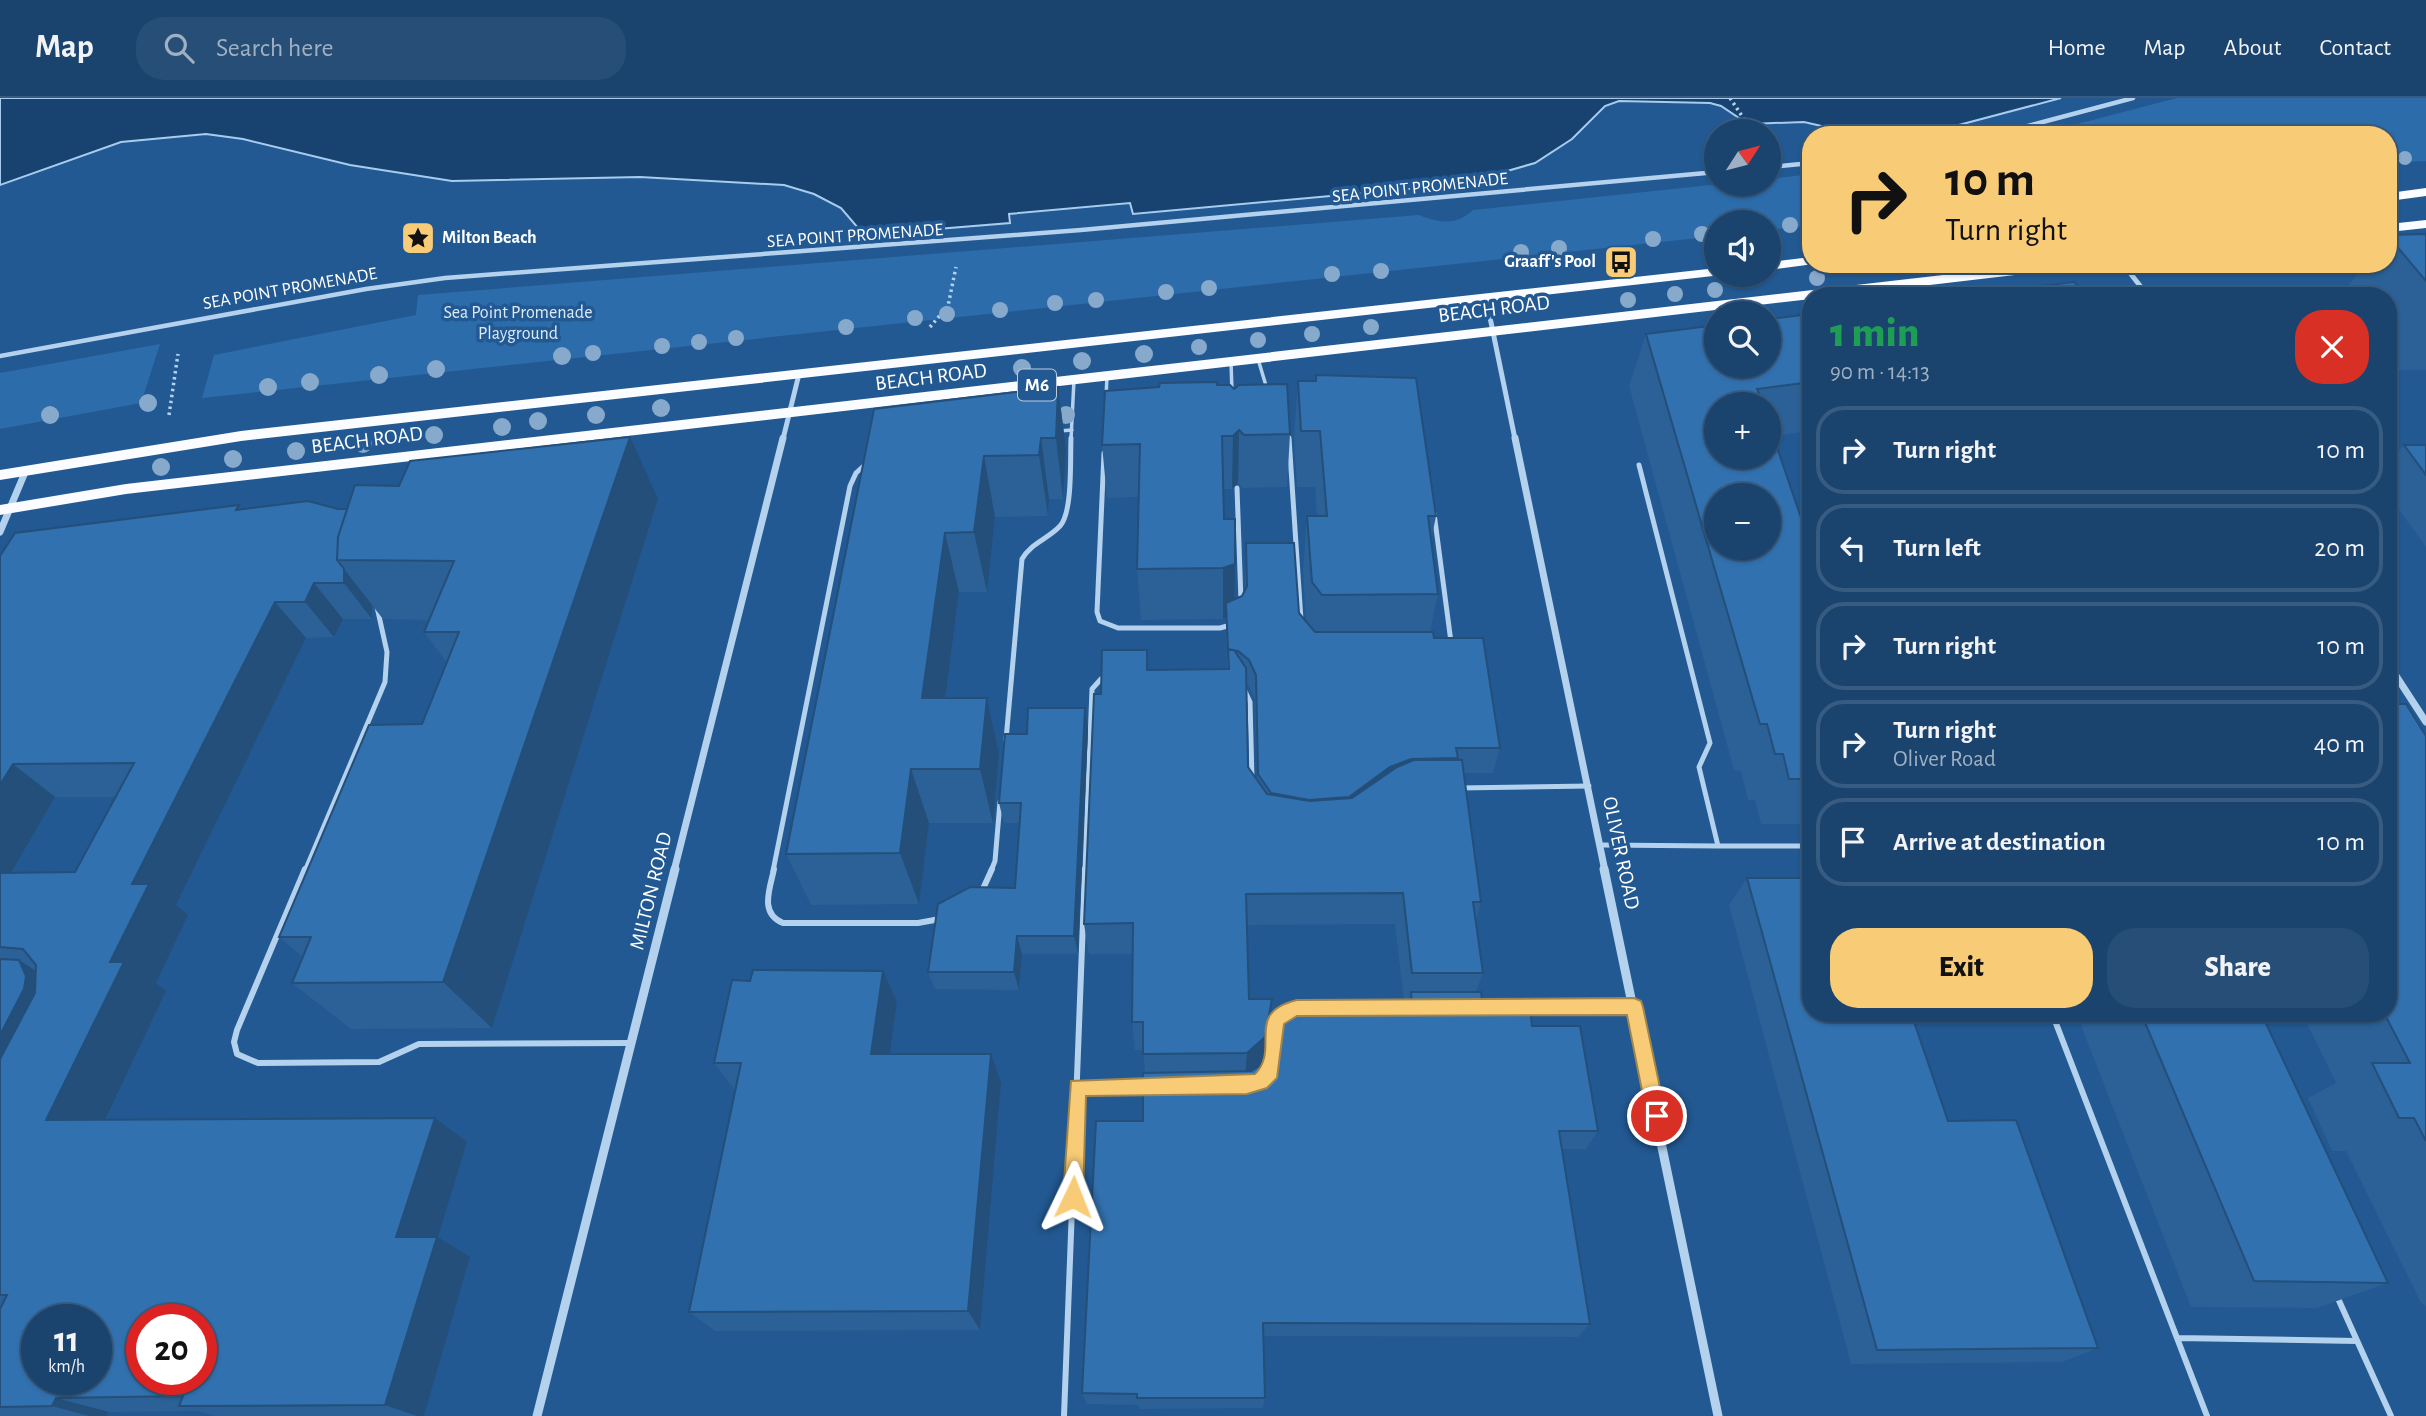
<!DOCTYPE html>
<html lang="en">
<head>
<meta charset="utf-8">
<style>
  body { margin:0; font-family:"Alegreya Sans",sans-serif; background:#274e76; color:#f1f3f6; height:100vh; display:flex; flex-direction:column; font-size:26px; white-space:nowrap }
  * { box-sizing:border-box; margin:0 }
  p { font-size:23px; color:#9fb0c2 }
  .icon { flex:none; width:38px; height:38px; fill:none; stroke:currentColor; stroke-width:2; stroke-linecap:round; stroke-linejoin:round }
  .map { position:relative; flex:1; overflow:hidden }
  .details { position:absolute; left:1802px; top:189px; width:595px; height:735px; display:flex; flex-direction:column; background:#1a436e; border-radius:28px; box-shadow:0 2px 5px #0004,0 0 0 2px #385c81 }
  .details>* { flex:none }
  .guide { position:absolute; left:1802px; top:28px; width:595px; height:147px; border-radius:28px; box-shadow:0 2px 5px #0004,0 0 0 2px #385c81; background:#f8cc76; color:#111; overflow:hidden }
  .needle { width:46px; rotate:54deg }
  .controls { position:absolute; left:1704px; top:21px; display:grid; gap:14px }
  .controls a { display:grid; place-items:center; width:77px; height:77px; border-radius:50%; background:#1a436e; box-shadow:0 2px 5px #0004,0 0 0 2px #385c81; font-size:35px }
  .speed { position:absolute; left:21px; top:1206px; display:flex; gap:14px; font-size:35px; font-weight:700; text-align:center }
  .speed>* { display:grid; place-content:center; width:91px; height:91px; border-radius:50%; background:#1a436e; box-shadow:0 2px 5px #0004,0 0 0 2px #385c81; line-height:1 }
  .speed small { font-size:18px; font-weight:400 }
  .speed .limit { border:10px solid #d22; background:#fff; color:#111 }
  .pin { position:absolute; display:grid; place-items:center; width:60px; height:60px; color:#fff; margin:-30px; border:4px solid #fff; border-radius:50%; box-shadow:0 2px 7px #0007 }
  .me { position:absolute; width:77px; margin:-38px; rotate:2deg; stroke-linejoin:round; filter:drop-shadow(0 0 5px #0008) }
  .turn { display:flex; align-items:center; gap:24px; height:147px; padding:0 28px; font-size:32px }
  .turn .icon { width:91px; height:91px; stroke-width:2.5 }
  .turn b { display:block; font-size:49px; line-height:60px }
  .round { display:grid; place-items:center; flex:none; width:74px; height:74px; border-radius:28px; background:#274e76 }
  .overview { display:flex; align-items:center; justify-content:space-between; height:119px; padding:0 28px }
  h1 { font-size:42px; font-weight:800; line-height:52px; color:#1e9e55 }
  .primary-button { display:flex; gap:14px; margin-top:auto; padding:14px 28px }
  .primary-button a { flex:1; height:80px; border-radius:28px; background:#f8cc76; color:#111; font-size:28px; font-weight:800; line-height:80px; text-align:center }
  .primary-button a+a { background:#274e76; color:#f1f3f6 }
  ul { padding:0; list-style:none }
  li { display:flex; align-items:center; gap:21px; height:88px; margin:0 14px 10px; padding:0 14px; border:4px solid #385c81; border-radius:28px }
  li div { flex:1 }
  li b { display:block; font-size:26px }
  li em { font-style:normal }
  header { display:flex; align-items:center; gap:42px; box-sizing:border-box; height:98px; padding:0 35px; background:#1a436e; border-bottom:2px solid #385c81 }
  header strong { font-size:33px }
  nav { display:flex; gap:38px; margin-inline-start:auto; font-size:24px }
  .search { width:490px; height:63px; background:#274e76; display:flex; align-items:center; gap:18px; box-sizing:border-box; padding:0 24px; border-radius:28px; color:#9fb0c2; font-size:26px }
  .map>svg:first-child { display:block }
  .green { fill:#2c6caa }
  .water { fill:#184371; stroke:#a8ccee; stroke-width:2 }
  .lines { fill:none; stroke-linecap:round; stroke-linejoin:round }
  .path { stroke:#b4d1ed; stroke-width:3.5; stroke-dasharray:2.5 3.5; stroke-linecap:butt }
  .service-far2 { stroke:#b4d1ed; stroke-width:3.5 }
  .service-far1 { stroke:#b4d1ed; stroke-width:5 }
  .service { stroke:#b4d1ed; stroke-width:6 }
  .pedestrian { stroke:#b4d1ed; stroke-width:4.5 }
  .minor-far2 { stroke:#b4d1ed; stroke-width:5 }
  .minor-far1 { stroke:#b4d1ed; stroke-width:7 }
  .minor { stroke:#b4d1ed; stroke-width:9 }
  .primary { fill:#fafcff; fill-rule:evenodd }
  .tree { fill:#87a9cb }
  .wall { fill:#2b6196; fill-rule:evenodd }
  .shaded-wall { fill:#234f7a }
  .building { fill:#3271af; stroke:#234f7a; stroke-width:2; fill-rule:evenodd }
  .route { fill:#f8cc76; stroke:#a1854d; stroke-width:2 }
  .labels { text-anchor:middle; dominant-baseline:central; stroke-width:7; stroke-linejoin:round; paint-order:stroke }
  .far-street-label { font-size:18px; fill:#fff; stroke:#225992 }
  .far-poi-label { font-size:18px; font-weight:bold; fill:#fff; stroke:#225992; text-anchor:start }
  .far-park-label { font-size:18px; fill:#daeaf9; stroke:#225992 }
  .shield { fill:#225992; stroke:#bdcdde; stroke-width:2 }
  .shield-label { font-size:19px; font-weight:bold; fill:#fff }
  .street-label { font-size:21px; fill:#fff; stroke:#225992 }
</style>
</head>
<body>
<header>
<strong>Map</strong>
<div class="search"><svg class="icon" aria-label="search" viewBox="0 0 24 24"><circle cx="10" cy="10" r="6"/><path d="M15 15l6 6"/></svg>Search here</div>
<nav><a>Home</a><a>Map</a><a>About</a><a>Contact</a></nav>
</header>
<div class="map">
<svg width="2426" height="1318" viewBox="0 0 2426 1318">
  <rect width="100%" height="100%" fill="#225992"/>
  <path class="green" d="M2177,0H2426V63L2389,65V37H2035Z
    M1811,76V127L1769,132V124H1717V138L202,300L214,257L416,217L418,197L1419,117C1440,125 1456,128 1473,112L1720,86H1769V81Z
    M160,246L141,305L0,331V275Z"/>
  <path class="water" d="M0,0H2061L1921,37H1861L1804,24L1748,26L1721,8L1710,5L1619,3L1605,8L1572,41L1535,65L1462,86L1133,116L1130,105L1009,116L1010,125L864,137L841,110L814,96L784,87L640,79L452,83L350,67L243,41L206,36L121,44L0,87Z"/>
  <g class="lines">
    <path class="path" d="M1730,0L1752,33
      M930,229L948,208L956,169
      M169,317L178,256"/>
    <path class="service-far2" d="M1258,261L1267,291
      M1231,263L1232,295
      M1106,300L1107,278
      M2389,306H2392
      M1059,333L1072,332
      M1071,341L1074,282"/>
    <path class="service-far1" d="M1289,340L1301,522
      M1104,355L1097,514L1100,523L1118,530H1220L1231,527
      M1639,367L1710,645L1699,669L1718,748H1811
      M1237,390L1241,503
      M1434,415L1451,544
      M1244,591L1250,604L1252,681
      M1006,642L1022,461C1031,445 1048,441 1060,428C1073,414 1070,360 1071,340
      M1459,690L1589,688
      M1601,747L1718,748
      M305,773L385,584L387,554L377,509
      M773,773L850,388L856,375L868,364
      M991,773L995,763L1000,704
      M1085,773L1092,591L1101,581L1108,579"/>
    <path class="service" d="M305,771L237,932L234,944L237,956L258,965L379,964L419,946L631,945
      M774,771C770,791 759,815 783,825H918L940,821
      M982,793L992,771
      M1526,909H1634
      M2052,915L2207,1318
      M1273,962L1275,923L1289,912
      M1077,990L1148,988
      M2336,1196L2391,1318
      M2177,1240L2357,1243
      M1064,1318L1085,771"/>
    <path class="pedestrian" d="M1994,37L2133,0
      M1769,69L1811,65
      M0,258L366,191L445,180L1081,132L1717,74"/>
    <path class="minor-far2" d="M2123,166L2148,198
      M1486,200L1515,341
      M783,341L799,276"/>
    <path class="minor-far1" d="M1515,340L1605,773
      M0,434L26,372
      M2389,567L2426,624
      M674,773L783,340"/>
    <path class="minor" d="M1604,771L1718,1318
      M537,1318L675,771"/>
    <path class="primary" d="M2426,90V98L2389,103V95Z
      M2426,122V130L2389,134V126Z
      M1811,159V166H1814L1769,172V164Z
      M2038,166H2081L2075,170L1836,198H1811V201L126,396L0,417V407L126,386Z
      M1717,170V177H1722L241,343L0,382V372L241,333Z"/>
  </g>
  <g class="tree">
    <circle cx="2405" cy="60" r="7"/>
    <circle cx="1790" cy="127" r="8"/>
    <circle cx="1702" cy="136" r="8"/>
    <circle cx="1653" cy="141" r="8"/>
    <circle cx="1559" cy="150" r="8"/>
    <circle cx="1521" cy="154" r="8"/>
    <circle cx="1381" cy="173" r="8"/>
    <circle cx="1332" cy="176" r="8"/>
    <circle cx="1817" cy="180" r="8"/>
    <circle cx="1209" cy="190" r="8"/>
    <circle cx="1715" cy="192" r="8"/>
    <circle cx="1166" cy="194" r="8"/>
    <circle cx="1675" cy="196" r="8"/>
    <circle cx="1096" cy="202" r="8"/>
    <circle cx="1628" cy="202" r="8"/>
    <circle cx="1055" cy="205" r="8"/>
    <circle cx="1000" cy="212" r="8"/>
    <circle cx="947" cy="216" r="8"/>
    <circle cx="915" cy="220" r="8"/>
    <circle cx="846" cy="229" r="8"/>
    <circle cx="1371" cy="229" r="8"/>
    <circle cx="1312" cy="236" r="8"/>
    <circle cx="736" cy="240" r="8"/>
    <circle cx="1258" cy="242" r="8"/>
    <circle cx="699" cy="244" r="8"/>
    <circle cx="662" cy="248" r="8"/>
    <circle cx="1199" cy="249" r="8"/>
    <circle cx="593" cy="255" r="8"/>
    <circle cx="1144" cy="256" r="9"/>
    <circle cx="562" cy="258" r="9"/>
    <circle cx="1082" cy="263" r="9"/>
    <circle cx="1022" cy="270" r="9"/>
    <circle cx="436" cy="271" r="9"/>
    <circle cx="379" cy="277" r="9"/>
    <circle cx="310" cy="284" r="9"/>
    <circle cx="268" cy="289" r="9"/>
    <circle cx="148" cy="305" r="9"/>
    <circle cx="661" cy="310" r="9"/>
    <circle cx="50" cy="317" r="9"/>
    <circle cx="596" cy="317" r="9"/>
    <circle cx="1066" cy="317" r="9"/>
    <circle cx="538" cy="323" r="9"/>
    <circle cx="502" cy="329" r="9"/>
    <circle cx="434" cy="337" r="9"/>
    <circle cx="363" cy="346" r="9"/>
    <circle cx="296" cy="353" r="9"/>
    <circle cx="233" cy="361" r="9"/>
    <circle cx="161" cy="369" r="9"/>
  </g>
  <path class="wall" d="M2426,136V272H2389V198H2340L2365,166H2389V137Z
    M1811,216V333L1773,338L1808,440H1811V726H1761L1755,702H1748L1741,673L1734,672L1629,288L1646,236ZM1717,306H1769V359Z
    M1316,277L1436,418L1431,443L1438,496L1430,534L1500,650L1493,675H1464L1481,804L1476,822L1483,875L1476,894L1483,909L1532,928L1598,1033L1586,1051H1562L1590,1226L1578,1239L1263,1238L1265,1300L1263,1310L1139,1311L1138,1307L1087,1306L1082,1295L1143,1023L1145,975L1143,952H1135L1132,924L1133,856H1089L1084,826L1101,596L1147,552L1148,572L1227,571L1226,520L1223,521L1141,522L1137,471L1139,399L1107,400L1102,347L1217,287L1290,336L1287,389L1242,390L1238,385L1232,391H1223L1224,421L1234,501L1242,498L1245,491L1246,445L1306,523L1303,472L1307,418H1317L1315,389H1297L1294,339L1298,283H1315ZM1246,586L1249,588L1255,602L1257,682L1248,669ZM1395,826L1404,904H1408L1407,909L1264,965L1270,929L1249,901L1247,827Z
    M1058,289L1066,351L1063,401H1049L1048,418L995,419L987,494H959L945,600H987L999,656L993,725H929L919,806L811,807L786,756L874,311Z
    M2404,347H2426V449L2389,398V363Z
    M658,401L492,930L351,931L292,885L303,859L279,839L422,626L447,565L424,534L429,522L383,521L372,507V521H343L334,539L306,540L176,807L188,817L156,885L166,893L106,1022L467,1044L438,1139L470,1159L424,1318H215L198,1313L109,1314L107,1318H0V458L242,411H338ZM55,699H116L75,774L11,775Z
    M1088,631L1078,856H1022L1019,892L935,891L928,874L1015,790L1020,725H1004L999,705L1027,636Z
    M2426,638V1208L2421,1205L2346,1053H2332L2308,1000L2336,985L2302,915H2389Z
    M1747,780L1948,1023L2098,1250L2062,1264L1851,1266L1729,807Z
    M883,873L897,904L890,956L1001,985L980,1232L715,1233L689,1214L735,992L714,965L750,883Z
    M2076,915H2261L2388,1185L2317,1210L2191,1209Z"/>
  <path class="shaded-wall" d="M1058,289L1066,351L1063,401L1056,340Z
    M1239,332L1238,385L1232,391L1233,338Z
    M630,339L658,401L492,930L443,884Z
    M1041,340L1049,401L1048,418L1039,357Z
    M984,358L995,419L987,494L974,434Z
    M945,435L959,494L938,656L922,600Z
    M1235,466L1234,517L1226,505V520L1223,521V470Z
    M344,471L372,507V521L344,485Z
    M314,485L343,521L334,539L305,504Z
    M275,504L306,540L176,807L188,817L156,885L166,893L94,1046L46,1022L110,864L132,786Z
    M987,600L999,656L993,725L980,671Z
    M1085,610L1088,631L1078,856L1074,838Z
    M1411,661L1405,686L1345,723L1349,699L1390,669Z
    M13,666L55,699L0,794V687Z
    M911,671L929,725L919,806L900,755Z
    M1017,838L1022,856L1019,892L1014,874Z
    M19,862L64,891L0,1058V937Z
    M883,873L897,904L886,985L871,956Z
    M1272,901L1270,929L1263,966L1245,981L1247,955Z
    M991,956L1001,985L980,1232L968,1213Z
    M435,1020L467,1044L438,1139L470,1159L424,1318H417L385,1307L396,1139Z
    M56,1300L109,1314L107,1318H89L52,1308Z"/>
  <path class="building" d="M2426,136V183L2389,139V137Z
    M2074,184L2082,192L2098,190L2103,198H1962Z
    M1811,216V284L1757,291L1763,306H1717V359H1769V326L1808,440H1811V681H1789L1783,656H1775L1767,626H1760L1646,236L1717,227V268H1769V221ZM1717,397H1769V450H1717Z
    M1316,277L1416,280L1436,418H1428L1438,496L1322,497L1312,484L1307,418H1327L1320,333H1301L1298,283H1316Z
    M1217,284V287H1230L1234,291L1239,287L1287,286L1290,336L1244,337L1239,332L1233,338H1222L1224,421H1235V466L1223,470L1137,471L1140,346L1102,347L1105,293L1159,289L1160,285Z
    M1058,289L1056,340H1041L1039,357L984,358L974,434L945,435L922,600H987L980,671H911L900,755L786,756L874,311Z
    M630,339L443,884L292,885L311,839H279L369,627L422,626L459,534H424L454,463L337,462L338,439L355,387L399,388L410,363Z
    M2404,347H2426V377Z
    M308,403L338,411H347L338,439L337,462L344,471V485H314L305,504H275L132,786H149L110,864H124L46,1022L435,1020L396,1139H437L385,1307L179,1308L183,1298L56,1300L52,1308L0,1309V1211L7,1197H0V961L35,895L36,867L23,851L0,849V775L75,774L134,665L13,666L0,687V458L15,435L239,407L236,412ZM37,1222H96V1281H37ZM142,1222H201V1281H142Z
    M1246,445H1294L1299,515L1315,534H1433L1434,540H1483L1500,650H1456L1458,660L1411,661L1390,669L1349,699L1309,702L1271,695L1258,676L1256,577L1249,562L1238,553L1228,551L1226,505L1242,498L1247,488Z
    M1102,552H1147V572L1229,571L1228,552H1234L1246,570L1248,669L1267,696L1310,703L1352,700L1397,669L1414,662H1462L1481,804H1473L1483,875H1412L1403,795L1246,796L1249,901H1272L1265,939L1247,955L1143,956V924H1132L1133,825L1084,826L1094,596H1101Z
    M2389,606H2406L2426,638V1043L2414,1020H2399L2372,965H2410L2384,915H2389Z
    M1028,610H1085L1074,838H1017L1014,874H928L938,806L970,789L1015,790L1021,705H999L1005,636H1027Z
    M1747,780H1811V915H1911L1948,1023L2016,1022L2098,1250L1877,1252Z
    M0,861L19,862L26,878L24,891L0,937Z
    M753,872L883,873L871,956H991L968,1213L689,1214L741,965H714L732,882L750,883Z
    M1411,894H1481L1483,909H1530L1532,928H1580L1598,1033H1559L1590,1226L1263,1225L1265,1300H1137V1296L1082,1295L1096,1023H1143V975L1251,973L1266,964L1275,952L1285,908L1409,909H1412Z
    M2141,915H2261L2388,1185L2254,1183Z"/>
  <path class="route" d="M1634,900L1641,903L1643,909L1666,1018L1663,1024L1657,1027L1650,1024L1647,1018L1627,917L1297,918L1284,926L1277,980L1267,990L1247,996L1086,998L1083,1099L1080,1106L1073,1109L1066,1106L1063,1099L1071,983L1255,976C1281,950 1243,915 1297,902Z"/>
  <defs>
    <g id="sight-square" transform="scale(1.75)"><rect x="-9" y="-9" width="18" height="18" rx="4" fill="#f8cc76" stroke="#225992"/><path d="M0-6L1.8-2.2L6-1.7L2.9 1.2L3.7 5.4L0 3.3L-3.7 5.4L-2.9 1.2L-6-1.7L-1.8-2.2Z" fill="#111"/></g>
    <g id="bus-square" transform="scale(1.75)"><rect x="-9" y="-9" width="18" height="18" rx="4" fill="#f8cc76" stroke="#225992"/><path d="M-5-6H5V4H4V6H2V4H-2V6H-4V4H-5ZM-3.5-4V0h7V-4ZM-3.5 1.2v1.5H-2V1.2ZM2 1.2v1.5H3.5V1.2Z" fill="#111"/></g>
  </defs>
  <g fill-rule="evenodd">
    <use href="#sight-square" x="418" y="140"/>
    <use href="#bus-square" x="1621" y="164"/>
  </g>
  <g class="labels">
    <g class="far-street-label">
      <text transform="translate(1420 90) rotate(-6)">SEA POINT PROMENADE</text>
      <text transform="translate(855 138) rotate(-4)">SEA POINT PROMENADE</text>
      <text transform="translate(290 191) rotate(-10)">SEA POINT PROMENADE</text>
    </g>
    <g class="far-poi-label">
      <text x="442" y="140">Milton Beach</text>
      <text x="1596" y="164" text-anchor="end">Graaff's Pool</text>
    </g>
    <g class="far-park-label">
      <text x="518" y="215">Sea Point Promenade<tspan x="518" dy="21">Playground</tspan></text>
    </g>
    <rect class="shield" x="1018" y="271.5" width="38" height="31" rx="5"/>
    <g class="shield-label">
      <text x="1037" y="287">M6</text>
    </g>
    <g class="street-label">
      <text transform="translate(1494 211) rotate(-7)">BEACH ROAD</text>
      <text transform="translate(931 279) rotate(-7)">BEACH ROAD</text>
      <text transform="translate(367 342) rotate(-7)">BEACH ROAD</text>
      <text transform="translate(1621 755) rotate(78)">OLIVER ROAD</text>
      <text transform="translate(651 793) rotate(-76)">MILTON ROAD</text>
    </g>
  </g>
</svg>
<div class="controls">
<a><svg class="needle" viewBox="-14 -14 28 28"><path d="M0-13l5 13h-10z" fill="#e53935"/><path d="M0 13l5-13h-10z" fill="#9fb0c2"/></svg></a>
<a><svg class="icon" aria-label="sound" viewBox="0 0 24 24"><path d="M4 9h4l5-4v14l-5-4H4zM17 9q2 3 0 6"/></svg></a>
<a><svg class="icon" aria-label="search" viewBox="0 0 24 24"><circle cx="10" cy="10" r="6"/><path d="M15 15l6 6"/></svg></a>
<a>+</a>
<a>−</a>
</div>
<div class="speed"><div>11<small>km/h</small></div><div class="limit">20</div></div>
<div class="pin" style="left:1657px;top:1018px;background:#d93025"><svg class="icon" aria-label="arrive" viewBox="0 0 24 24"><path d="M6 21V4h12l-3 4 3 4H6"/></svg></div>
<svg class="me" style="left:1073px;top:1099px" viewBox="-20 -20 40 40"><path d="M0-17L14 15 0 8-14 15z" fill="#f8cc76" stroke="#fff" stroke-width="4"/></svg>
<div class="guide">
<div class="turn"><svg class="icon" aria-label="right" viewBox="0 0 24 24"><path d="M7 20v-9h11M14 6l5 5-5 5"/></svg><div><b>10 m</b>Turn right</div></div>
</div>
<section class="details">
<div class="overview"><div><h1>1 min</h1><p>90 m · 14:13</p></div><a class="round" style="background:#d93025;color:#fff"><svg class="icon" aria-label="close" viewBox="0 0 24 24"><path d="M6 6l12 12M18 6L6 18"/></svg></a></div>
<ul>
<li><svg class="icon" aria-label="right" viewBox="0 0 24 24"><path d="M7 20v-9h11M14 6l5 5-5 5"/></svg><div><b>Turn right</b></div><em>10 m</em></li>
<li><svg class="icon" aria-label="left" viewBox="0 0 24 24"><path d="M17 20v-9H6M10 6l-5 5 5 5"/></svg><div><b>Turn left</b></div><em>20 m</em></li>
<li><svg class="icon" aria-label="right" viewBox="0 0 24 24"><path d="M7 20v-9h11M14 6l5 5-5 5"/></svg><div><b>Turn right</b></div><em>10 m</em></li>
<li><svg class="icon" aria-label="right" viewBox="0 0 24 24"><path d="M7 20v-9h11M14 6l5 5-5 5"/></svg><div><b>Turn right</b><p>Oliver Road</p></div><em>40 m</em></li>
<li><svg class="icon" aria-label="arrive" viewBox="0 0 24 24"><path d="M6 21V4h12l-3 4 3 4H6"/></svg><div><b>Arrive at destination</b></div><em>10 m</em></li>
</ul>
<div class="primary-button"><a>Exit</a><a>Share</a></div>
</section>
</div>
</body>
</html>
